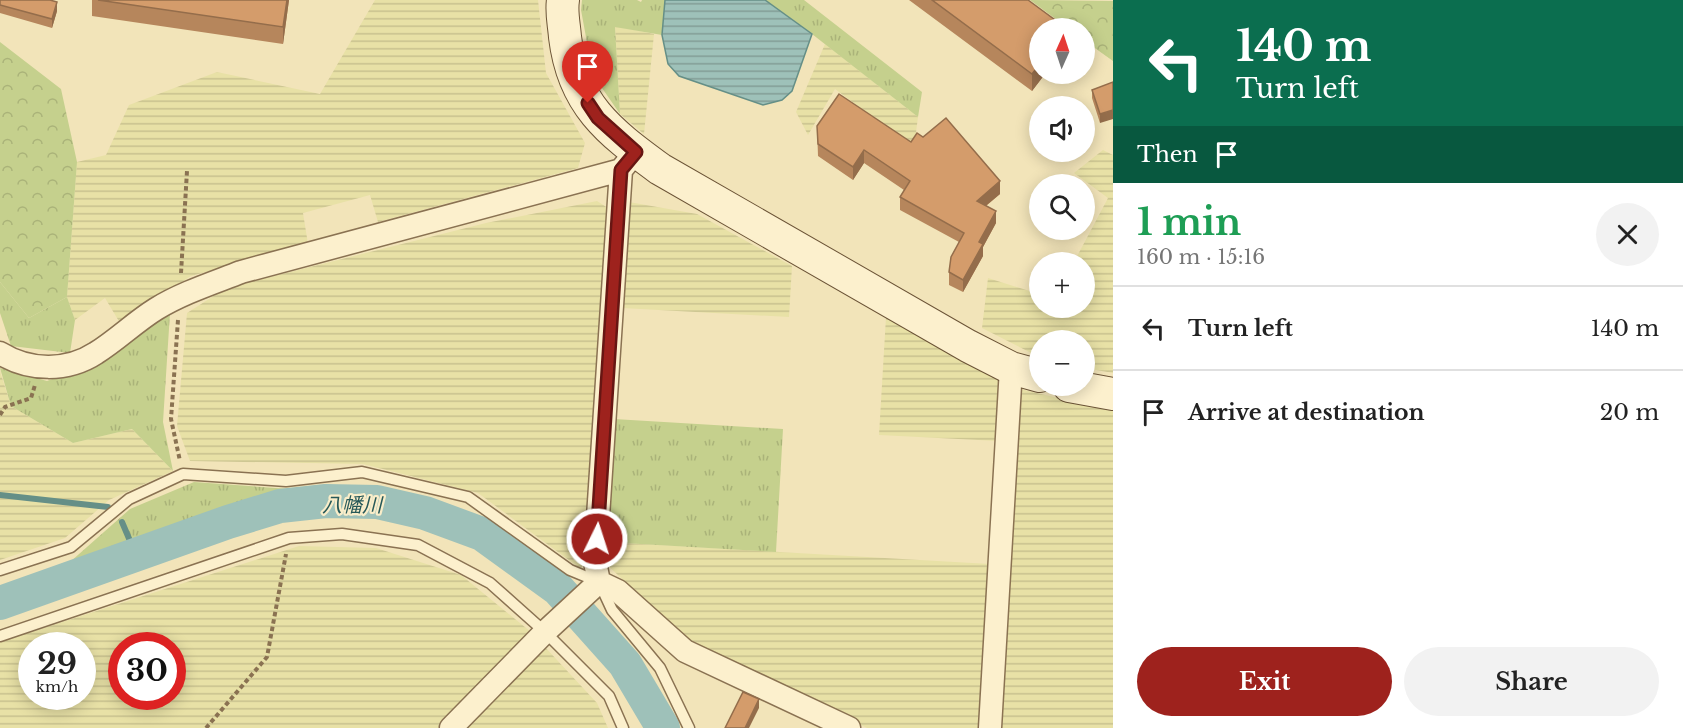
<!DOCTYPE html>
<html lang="en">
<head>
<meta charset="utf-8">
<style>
  body { margin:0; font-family:"Libre Baskerville","Noto Sans JP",serif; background:#f2f2f2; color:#222; height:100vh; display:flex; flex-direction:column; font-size:22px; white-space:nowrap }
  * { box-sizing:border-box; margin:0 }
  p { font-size:20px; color:#767676 }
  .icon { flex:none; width:33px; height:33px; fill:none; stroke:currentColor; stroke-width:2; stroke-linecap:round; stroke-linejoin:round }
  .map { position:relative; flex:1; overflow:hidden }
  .side { display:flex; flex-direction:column; background:#fff; width:570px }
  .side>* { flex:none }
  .top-card { background:#0b6e4f; color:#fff; overflow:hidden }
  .needle { width:39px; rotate:3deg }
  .fabs { position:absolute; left:1029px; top:18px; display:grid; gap:12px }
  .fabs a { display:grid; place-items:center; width:66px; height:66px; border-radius:50%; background:#fff; box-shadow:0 3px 15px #0003; font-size:30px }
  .speed { position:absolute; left:18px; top:632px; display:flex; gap:12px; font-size:30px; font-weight:700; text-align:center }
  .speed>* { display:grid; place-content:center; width:78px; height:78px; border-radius:50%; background:#fff; box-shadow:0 3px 15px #0003; line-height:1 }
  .speed small { font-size:15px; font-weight:400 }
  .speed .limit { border:9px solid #d22; background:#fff; color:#111 }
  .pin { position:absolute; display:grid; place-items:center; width:51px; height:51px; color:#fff; margin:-62px -26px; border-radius:50% 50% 50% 0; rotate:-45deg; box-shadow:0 0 6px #0007 }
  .pin .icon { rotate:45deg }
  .me { position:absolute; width:66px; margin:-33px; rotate:4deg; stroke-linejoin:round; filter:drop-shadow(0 0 4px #0008) }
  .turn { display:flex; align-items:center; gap:21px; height:126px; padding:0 24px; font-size:27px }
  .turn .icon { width:78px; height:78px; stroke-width:2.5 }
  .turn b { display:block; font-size:42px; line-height:51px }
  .then { display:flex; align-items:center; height:57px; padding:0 24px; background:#0003; gap:12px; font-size:22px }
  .round { display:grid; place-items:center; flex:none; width:63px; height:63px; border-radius:32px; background:#f2f2f2 }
  .head { display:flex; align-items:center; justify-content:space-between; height:102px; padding:0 24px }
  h1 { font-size:36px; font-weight:700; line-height:45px; color:#1e9e55 }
  .cta { display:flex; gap:12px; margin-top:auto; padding:12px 24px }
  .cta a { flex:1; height:69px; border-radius:36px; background:#9e221d; color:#fff; font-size:24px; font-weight:700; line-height:69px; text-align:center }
  .cta a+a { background:#f2f2f2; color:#222 }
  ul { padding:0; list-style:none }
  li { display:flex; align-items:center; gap:18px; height:84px; padding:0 24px; border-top:2px solid #e0e0e0 }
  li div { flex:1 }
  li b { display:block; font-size:22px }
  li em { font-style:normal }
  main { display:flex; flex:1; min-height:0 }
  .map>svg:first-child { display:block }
  .farmland { fill:url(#farmland-rules); fill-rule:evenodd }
  .grass { fill:url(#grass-tufts) }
  .forest { fill:url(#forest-crowns) }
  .water { fill:url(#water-rules); stroke:#658f87; stroke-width:1.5 }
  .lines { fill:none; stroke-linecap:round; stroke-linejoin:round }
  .stream { stroke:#658f87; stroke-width:6 }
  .river { stroke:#9ec1b9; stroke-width:34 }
  .lane-casing { stroke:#8a7252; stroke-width:13 }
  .street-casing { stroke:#8a7252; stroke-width:25 }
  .secondary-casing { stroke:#6b5336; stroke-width:34 }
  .path { stroke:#8a7252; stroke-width:4; stroke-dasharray:4.5 3; stroke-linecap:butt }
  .lane { stroke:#fcf0cd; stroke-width:10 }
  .street { stroke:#fcf0cd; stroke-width:22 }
  .secondary { stroke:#fcf0cd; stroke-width:32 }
  .wall { fill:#b6865c }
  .shaded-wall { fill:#946d4b }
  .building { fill:#d49c6b; stroke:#946d4b; stroke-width:1.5 }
  .route-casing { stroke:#671613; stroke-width:15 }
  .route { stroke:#9e221d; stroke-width:10 }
  .labels { text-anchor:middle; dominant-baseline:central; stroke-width:4.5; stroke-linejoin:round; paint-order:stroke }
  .water-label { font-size:20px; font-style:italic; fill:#265858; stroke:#f9edc9 }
</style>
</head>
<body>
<main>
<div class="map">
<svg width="1113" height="728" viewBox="0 0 1113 728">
  <defs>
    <pattern id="farmland-rules" width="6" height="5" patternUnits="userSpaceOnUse" patternTransform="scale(1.5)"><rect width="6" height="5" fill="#e8e1a6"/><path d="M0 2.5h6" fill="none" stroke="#c8c18e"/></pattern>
    <pattern id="grass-tufts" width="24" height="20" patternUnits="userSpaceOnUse" patternTransform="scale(1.5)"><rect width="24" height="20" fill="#c5d08d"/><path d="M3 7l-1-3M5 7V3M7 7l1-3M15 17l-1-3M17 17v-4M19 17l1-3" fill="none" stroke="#aab379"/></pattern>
    <pattern id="forest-crowns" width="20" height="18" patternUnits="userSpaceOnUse" patternTransform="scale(1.5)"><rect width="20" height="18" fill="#c5d08d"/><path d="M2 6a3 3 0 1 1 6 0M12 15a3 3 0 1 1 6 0" fill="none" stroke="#aab379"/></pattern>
    <pattern id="water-rules" width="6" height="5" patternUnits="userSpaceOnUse" patternTransform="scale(1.5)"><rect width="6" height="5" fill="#9ec1b9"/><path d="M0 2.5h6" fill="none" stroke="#829d96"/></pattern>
  </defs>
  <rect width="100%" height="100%" fill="#f2e4b9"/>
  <path class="farmland" d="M375,0H538L546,73L585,143L578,168L378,222L370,195L303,213L308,244L191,276L120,323L105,298L75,320L67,297L77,162L106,155L129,105L217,72L320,94Z
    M615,26L654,34L644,134L620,114Z
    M825,44L918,117L914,148L835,89L808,135L796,112Z
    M1103,150L1113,155V373L1085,368L1084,340H1040L1039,357L982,328L988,278L1039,294L1040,308H1084V262H1074L1108,198L1074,173Z
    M597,201L608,208L589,555L581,569L478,493L363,464L190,461L177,426L187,313L226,288L486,223Z
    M629,202L697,214L792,266L789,317L622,308Z
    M886,317L1002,381L998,441L879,435Z
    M0,371L11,406L73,443L132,429L173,471L109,500L65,538L0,560Z
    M1020,389L1113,411V728H1002Z
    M606,542L990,564L980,728H867L690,642L605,563Z
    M299,546L376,548L461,575L531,632L438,728H0V642ZM32,645H82V696H32ZM122,645H172V696H122Z
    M544,646L597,703L608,728H462Z"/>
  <path class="grass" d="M582,0H637L641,2L642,0H665L662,35L615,27L620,114L593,75L581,10Z
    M765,0H804L922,92L918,117L812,34Z
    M0,282L29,318L67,297L75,320L70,353L11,346L0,313Z
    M170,313L163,422L173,471L132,429L73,443L11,406L0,368L47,381L101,361Z
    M614,419L783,429L776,552L606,542Z
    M194,482L290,489L70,562L130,509Z"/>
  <path class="forest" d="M1030,0L1113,1V61L1085,41L1084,28H1068Z
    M0,42L61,89L77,162L67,297L29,318L0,282Z"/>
  <path class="water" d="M665,0H765L812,34L792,91L782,100L763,105L679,76L668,64L662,35Z"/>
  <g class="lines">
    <path class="stream" d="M0,495L108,507
      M122,522L136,555"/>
    <path class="river" d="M0,603L228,522L280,506L326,501L377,502L425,513L482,534L558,589L625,664L663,728"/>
    <g class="lane-casing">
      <path id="lane" d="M0,570L71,547L129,499L183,474L286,481L362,472L468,497L570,570L599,582L612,610L660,668L689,728
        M0,636L289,538L342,534L418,545L490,583L545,632L609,696L623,728"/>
    </g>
    <g class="street-casing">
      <path id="street" d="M0,353C29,371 67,372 96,353C117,340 135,322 156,309C182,293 213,283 241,272L621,170
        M599,582L595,562L621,170L630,159
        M599,582L618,591L685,651L849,728
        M451,728L545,632L599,582
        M990,728L1011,368"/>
    </g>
    <g class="secondary-casing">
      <path id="secondary" d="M563,0C561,12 564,24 565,37C573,104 608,131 660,169L968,346L1011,368L1040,376
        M1069,386L1113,394"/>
    </g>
    <path class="path" d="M181,273L187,171
      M178,320L171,419L180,461
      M0,415L5,407L31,398L35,385
      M206,728L267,657L286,554"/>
    <use href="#lane" class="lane"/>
    <use href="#street" class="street"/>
    <use href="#secondary" class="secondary"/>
  </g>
  <path class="wall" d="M0,0L57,11L52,28L0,13Z
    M92,0H289L283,44L92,16Z
    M909,0H1028L1040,74H1045L1032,91Z
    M1113,82L1100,123L1092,98V90Z
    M817,126L911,142L1000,194L986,206L996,223L983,247V256L963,292L949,285V272L959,242L900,210V197L904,190L864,163L853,180L818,156Z"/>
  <path class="shaded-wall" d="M287,0H289L283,44V27Z
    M57,2V11L52,28V19Z
    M1040,64V74H1045L1032,91V74Z
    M1113,110V119L1100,123V114Z
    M864,150V163L853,180V167Z
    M1000,181V194L977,213V201Z
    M996,211V223L983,247V256L963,292V280L979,242Z
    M759,699V708L749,728H745Z"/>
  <path class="building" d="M0,0H50L57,2L52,19L0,5Z
    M98,0H287L283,27Z
    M932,0H1028L1066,28H1040V64L1032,74Z
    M1113,82V110L1100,114L1092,90Z
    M839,94L911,142L917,133L923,137L946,118L1000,181L977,201L996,211L979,242L983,244L963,280L949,272L951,257L964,233L900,197L910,181L864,150L853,167L818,144L817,126Z
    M743,692L759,699L745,728H725Z"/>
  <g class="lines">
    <g class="route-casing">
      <path id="route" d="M588,103L598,118L636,152L621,170L597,539"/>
    </g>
    <use href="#route" class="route"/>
  </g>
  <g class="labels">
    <g class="water-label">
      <text x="352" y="505">八幡川</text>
    </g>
  </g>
</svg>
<div class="fabs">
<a><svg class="needle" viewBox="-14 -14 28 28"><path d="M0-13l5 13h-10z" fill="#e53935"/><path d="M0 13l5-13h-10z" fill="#767676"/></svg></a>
<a><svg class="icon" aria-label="sound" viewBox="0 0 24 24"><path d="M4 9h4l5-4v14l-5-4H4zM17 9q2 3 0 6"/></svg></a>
<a><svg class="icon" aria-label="search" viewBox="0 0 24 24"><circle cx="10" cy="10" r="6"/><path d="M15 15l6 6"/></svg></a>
<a>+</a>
<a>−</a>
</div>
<div class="speed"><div>29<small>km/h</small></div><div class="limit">30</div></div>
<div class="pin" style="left:588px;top:103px;background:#d93025"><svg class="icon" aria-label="arrive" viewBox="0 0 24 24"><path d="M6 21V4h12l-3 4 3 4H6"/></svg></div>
<svg class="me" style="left:597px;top:539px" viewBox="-20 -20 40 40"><circle r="17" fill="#9e221d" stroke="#fff" stroke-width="3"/><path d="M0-11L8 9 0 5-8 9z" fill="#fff"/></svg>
</div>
<section class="side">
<div class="top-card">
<div class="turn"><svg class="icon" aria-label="left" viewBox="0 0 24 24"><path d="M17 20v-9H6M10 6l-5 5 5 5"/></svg><div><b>140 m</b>Turn left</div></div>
<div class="then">Then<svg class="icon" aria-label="arrive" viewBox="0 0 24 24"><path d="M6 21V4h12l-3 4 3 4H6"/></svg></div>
</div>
<div class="head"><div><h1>1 min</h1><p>160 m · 15:16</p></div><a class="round"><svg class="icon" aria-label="close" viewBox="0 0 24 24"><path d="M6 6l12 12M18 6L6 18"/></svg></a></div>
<ul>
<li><svg class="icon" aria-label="left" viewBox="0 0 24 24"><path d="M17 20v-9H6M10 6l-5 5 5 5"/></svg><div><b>Turn left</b></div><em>140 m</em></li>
<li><svg class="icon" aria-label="arrive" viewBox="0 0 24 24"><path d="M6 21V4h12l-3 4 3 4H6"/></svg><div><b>Arrive at destination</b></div><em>20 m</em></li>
</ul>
<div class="cta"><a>Exit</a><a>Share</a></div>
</section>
</main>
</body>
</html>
